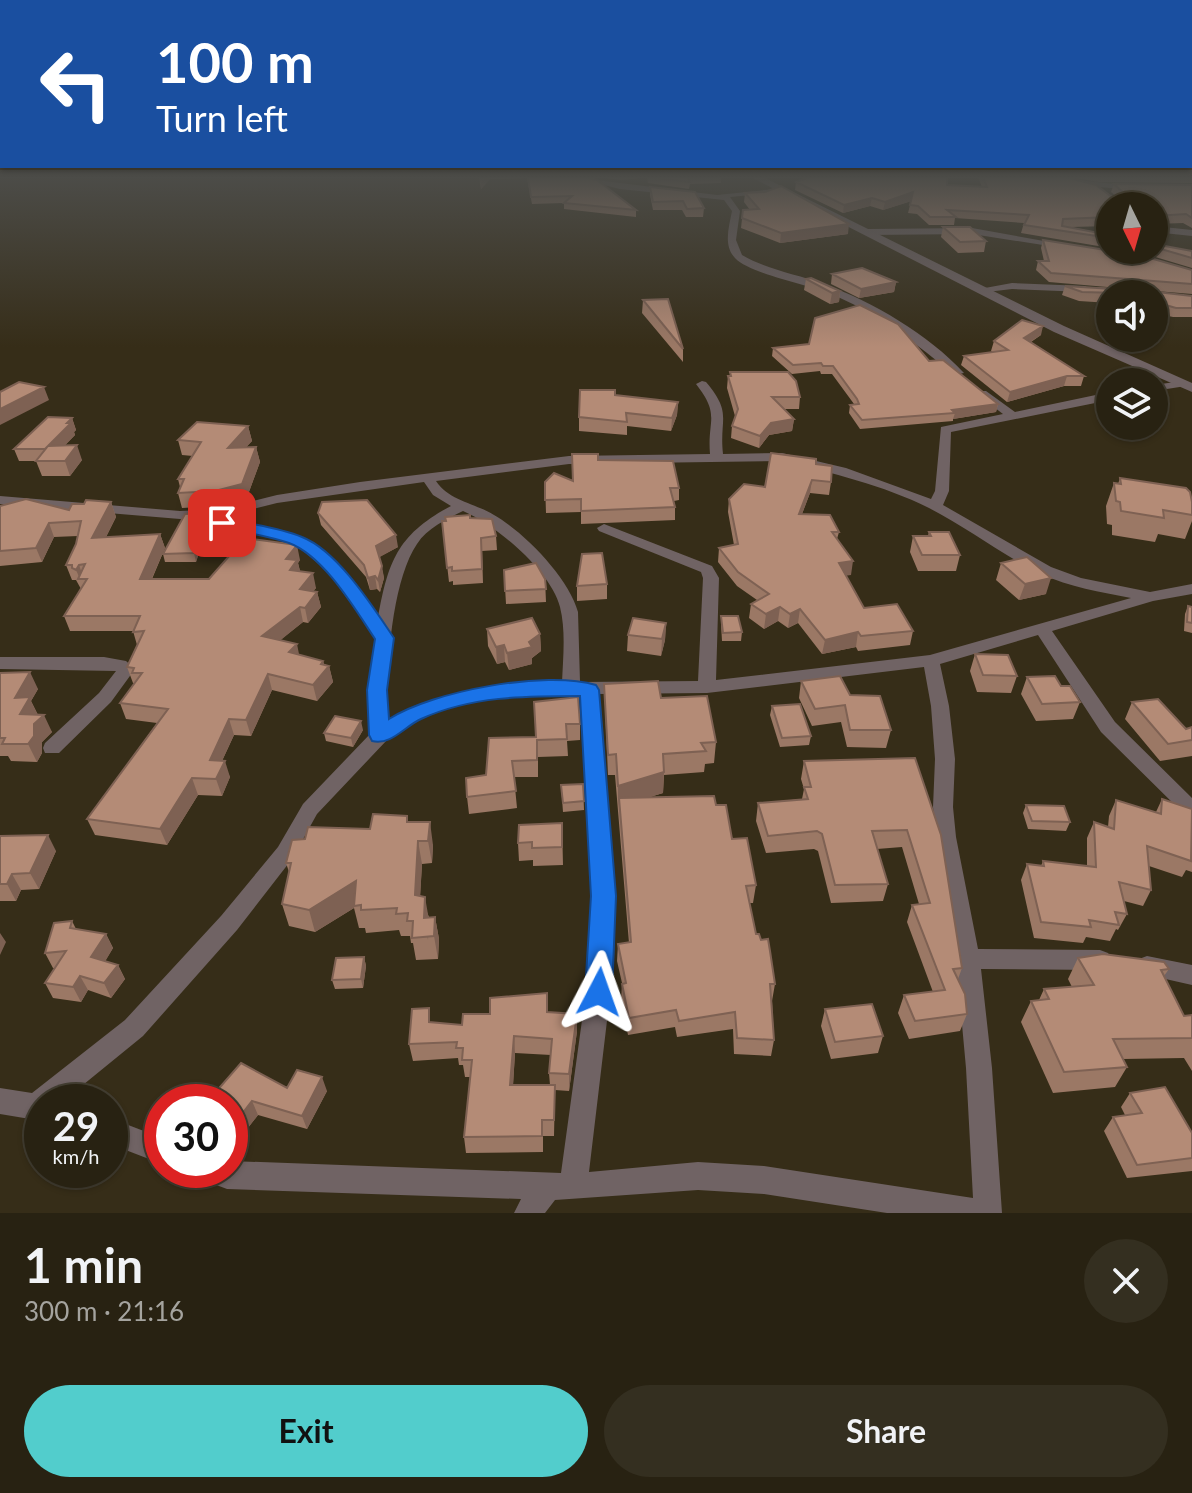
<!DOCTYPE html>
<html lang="en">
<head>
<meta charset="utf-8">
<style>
  body { margin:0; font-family:Lato,sans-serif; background:#342f20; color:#f1f3f6; height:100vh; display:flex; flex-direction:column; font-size:30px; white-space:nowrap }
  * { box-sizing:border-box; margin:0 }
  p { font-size:26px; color:#a5a49f }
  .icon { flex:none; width:44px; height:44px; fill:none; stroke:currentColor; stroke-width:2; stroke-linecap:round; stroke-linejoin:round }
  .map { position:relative; height:1213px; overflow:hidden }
  .sheet { display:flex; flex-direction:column; background:#282212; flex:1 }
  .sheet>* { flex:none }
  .hud { position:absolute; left:0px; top:0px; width:1192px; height:168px; box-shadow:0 2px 6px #0004,0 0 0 2px #443f32; background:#1a4fa0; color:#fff; overflow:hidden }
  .needle { width:52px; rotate:175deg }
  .fabs { position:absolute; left:1096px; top:192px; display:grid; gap:16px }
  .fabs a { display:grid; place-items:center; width:72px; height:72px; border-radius:50%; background:#282212; box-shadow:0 2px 6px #0004,0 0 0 2px #443f32; font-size:40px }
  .speed { position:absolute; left:24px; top:1084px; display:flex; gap:16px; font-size:40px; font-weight:700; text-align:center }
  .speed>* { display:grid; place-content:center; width:104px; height:104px; border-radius:50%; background:#282212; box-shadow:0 2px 6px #0004,0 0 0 2px #443f32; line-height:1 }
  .speed small { font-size:20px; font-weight:400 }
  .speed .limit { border:12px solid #d22; background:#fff; color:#111 }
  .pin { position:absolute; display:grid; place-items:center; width:68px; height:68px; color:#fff; margin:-34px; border-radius:16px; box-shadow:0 4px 12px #0006 }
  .me { position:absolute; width:88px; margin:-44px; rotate:4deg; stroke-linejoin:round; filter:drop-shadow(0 0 6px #0008) }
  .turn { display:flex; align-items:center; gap:28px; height:168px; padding:0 24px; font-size:36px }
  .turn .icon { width:104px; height:104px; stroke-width:2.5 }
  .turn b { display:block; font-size:56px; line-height:68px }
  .round { display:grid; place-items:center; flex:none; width:84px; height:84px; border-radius:42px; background:#342f20 }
  .headline { display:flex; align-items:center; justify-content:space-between; height:136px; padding:0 24px }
  h1 { font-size:48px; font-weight:700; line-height:60px }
  .cta { display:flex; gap:16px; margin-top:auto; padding:16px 24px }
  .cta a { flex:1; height:92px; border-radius:48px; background:#52cdcc; color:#111; font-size:32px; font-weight:700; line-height:92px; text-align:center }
  .cta a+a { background:#342f20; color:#f1f3f6 }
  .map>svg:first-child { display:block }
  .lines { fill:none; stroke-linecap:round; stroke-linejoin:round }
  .minor { fill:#706364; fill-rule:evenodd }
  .tertiary { fill:#706364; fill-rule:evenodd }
  .wall { fill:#9b7865; fill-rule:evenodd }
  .shaded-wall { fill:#7e6153 }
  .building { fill:#b48b76; stroke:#7e6153; stroke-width:2 }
  .route { fill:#1a73e8; stroke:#114b97; stroke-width:2 }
</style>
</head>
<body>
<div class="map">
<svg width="1192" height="1213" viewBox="0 0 1192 1213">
  <rect width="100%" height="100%" fill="#362d18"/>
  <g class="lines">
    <path class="minor" d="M572,177L717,195L785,188L782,192L730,197L740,211L736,240L742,255C768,270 796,274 824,284C873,302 928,334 964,373L954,375C918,345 881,316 838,297C813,285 751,275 735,258C723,245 729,227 732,211L724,200L620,189Z
      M1049,177L1134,186L1138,188L1134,190L1065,184Z
      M1154,226L1192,230V236L1154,232Z
      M972,228L1066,245L1062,248L972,234L868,235L864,232L868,229Z
      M1012,283L1085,286L1090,289L1085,292L1012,289L979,293L974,290Z
      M702,381L706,382C733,414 719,418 723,454L782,453L846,468L931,499L935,491L941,427L1003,414L978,395V391H986L1015,412L1110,392V400L951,432L949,491L943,505L1051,567L1081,578L1150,592L1192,584V594L1153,601L1052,631L1115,722L1192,798V818L1185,815L1101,732L1038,635L940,664L949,706L955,759L953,807L956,837L978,949L1100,950L1108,953L1112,960L1108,967L1100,970L981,969L992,1068L1002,1213H887L764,1194L698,1190L555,1200L545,1213H514L521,1199L227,1189L203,1180L199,1170H230V1161L561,1173L590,962L593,896L580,694L514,695L442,709L419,718L387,740L317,814L292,859L237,930L143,1036L62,1102H42V1121L0,1114V1088L32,1093L125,1020L221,916L278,847L303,804L371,733L370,691L375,636L327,571L301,549L278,539L222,527L204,518L180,519L0,504V496L180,511L220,509L277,495L360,482L569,456L710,454C707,419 721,416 696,384ZM782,461C832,473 883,485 929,508C968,528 1002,555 1041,574C1070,587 1100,592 1131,598L930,655L716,680L719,578L712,566L604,524L597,528L599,531L701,572L703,578L698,681L580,682L578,612C569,578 524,532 494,515C475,503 449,501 436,481L569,464ZM424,482L433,495L451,506C398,534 388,561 378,618C354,585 330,544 289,533C266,526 243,526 221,517L277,503ZM463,511C496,525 551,571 560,607C566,631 563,658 562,683C503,683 439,689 388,721C385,676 391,582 417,544C427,528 447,519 463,511ZM924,667L931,706L935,759L933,807L936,837L956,959L966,1068L973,1198L764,1166L698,1162L589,1172L614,962L615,896L598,694L707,693Z
      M1182,381L1188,384L1186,386L1154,391V385Z
      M0,657H104L126,661L135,669L111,702L59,753H45L43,748L45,743L99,693L116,671L0,669Z
      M1147,956L1192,965V985L1139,973L1135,966L1139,959Z
      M110,1118L162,1138V1164L110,1144Z"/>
    <path class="tertiary" d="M751,177H763L1064,326L1192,383V392L1054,332Z"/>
  </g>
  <path class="wall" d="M479,177H585L636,210V217L564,209V203L532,204L527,178L490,179L481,189Z
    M599,177H721V183L690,184L689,189L648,183L647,177L621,180Z
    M978,177H1066L1120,199L1111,192L1114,184L1192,185V228L1183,223L1154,224V206H1110V226L1071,227L1110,235V248L1021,233L1024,223L955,218L954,225H929L917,214L908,213L911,201L883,210L870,206L843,213L795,190L796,182L982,187Z
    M1069,177H1192V183L1099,182Z
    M650,187L704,208L703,217H686L682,210H653L650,195Z
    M745,193L848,234L780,243L741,228L743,210H750L744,202Z
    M943,227L986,241L984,252L958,253L941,237Z
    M1043,240L1192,270V294L1156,291L1157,292L1192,296V317H1173L1159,314L1154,309V294H1110V303L1079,301L1062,295L1065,286L1119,288L1049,282L1036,270L1038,261H1044L1041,248Z
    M1154,244L1192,251V268L1142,253L1124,250H1154Z
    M832,274L896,282L894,292L859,298L831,284Z
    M806,279L840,291L839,302L830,304L804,290Z
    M643,300L683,349V362L642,313Z
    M1041,335L1031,342L1084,376L1081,386H1064L1007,402L961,365L964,356L993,352L991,351L994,341Z
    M773,348L929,361L998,404L996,412L953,419V421L860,429L849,413L850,405L854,404L832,374H821L820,371L792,374L772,356Z
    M730,372L800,397L799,409H783L794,419L792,431L769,435L759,448L731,438L732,426L735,416L727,388L728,376H730Z
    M678,402L677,415L671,431L627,426V435L579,431V417Z
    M72,418L76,430L74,432L75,435L65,445L82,460L70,476H42L36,461H19L14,449Z
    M248,426L252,441L246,447H256L260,462L246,500L220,506L182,508L178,493L180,487L178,479L193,456L182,455L178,440Z
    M598,460L679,488V500L674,501L675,507V520L581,524V512L546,513L545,482L573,481Z
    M816,464L831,482L829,495L810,493L802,514L839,532L837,539L851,575H846L864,608L913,631L910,645L858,651L856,647L822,654L798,623L788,628L778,621L764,629L749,618L751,604L757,600L737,586L718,562L719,548L734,545L728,512L729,499L765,487Z
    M1120,478L1192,502V521L1185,539L1158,534L1155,542L1112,535V525L1107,524L1106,506L1114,483L1118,484Z
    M111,502L116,517L106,537L160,534L165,548L152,579H209L300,560L298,563L300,571L316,588L313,591L317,592L321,607L308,623L303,622L280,640L299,655L323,661L324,664L329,666L333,682L317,701L272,690L251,736L234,735L222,761L230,777L222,796L198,795L167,845L95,835L87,819L157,723L126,719L120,703L135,683H133L127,667L137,645L133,631H70L64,616L81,589L76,580H72L66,565L76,544L78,536L54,537L42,562L0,566V506L69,510Z
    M318,513L398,547L379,557L384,578L380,592L377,589L370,590L366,577L321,525Z
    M185,514L212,525L208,534H205L196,562H165L163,554Z
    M470,518L496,536L497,550L482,551L483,583L453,585V581L449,582L442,521Z
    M929,532L960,555L956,571H918L910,552L913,536H928Z
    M1001,563L1046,594L1019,600L996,580Z
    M504,570L545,579L546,602L506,604Z
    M607,584V599L577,601V586Z
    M1188,606L1192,607V633L1184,631L1185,614Z
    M721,616L742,632L741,641H722L721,624Z
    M666,623L665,640L661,656L627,651L628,635Z
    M487,629L540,634L541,651L532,658V664L509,670L505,662L497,664L488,646Z
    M975,654L1017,676L1011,693L977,692L970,671Z
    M0,673L38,689L31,701L38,715L52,732L42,742V753L37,762L11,761L8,756H0Z
    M1027,677L1061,686L1080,702L1073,719L1036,721L1021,694Z
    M801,681L850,695L891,730L886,748L847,747L841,722L812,726L799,698Z
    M604,684L661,698L716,742L714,763L705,764L704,772L664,775L663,793L650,797L716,805L756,885L753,903H749L756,934L775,984L772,1001L774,1040L771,1056L734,1054L733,1029L677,1037L675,1027L628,1035L621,1000L622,983L617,961L618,944L629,943L615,775H608Z
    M534,702L580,724V740L567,741L568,756L538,757V777H514L517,808L469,814L467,797L486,775L536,737Z
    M1132,702L1186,729L1192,727V756L1160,761L1125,719Z
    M772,706L811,736L809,745L780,747L770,715Z
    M363,730L353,747L326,741L324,733Z
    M915,758L962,968L958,979L967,1014L960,1031L909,1039L898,1013L904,995L933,992L907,922L912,905L919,904L902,847L877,849L888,884L883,901L831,903L818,851L814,849L766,853L756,821L758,803L802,799L804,789L801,779L804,761Z
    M583,784L584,810L563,812L561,785Z
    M1162,799L1192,809V872L1186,870L1182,877L1149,866L1151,890L1143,906L1124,901L1127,914L1118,930L1116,929L1110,941L1086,937L1083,943L1034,938L1021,880L1027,864L1041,866L1043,861L1087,866V838L1094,822L1108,827L1109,816L1116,800L1156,812Z
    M1026,805L1070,822L1066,831L1028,829L1023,813Z
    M408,822L433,845L432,863L422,864L420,896L429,917H435L439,939L438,959L416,960L413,943H411L410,936H401L399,930L366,933L365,928H359L354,908L315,932L289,926L282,904L289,872L286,863L370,829Z
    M562,823L563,865L533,866V860L519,861L518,843Z
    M0,836L56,851L39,889L21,890L16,901H0Z
    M72,921L76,929L106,934L113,948L105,961L118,965L125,979L111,998L88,990L81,1002L53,998L45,983L55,968H53L45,953Z
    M364,957L366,966L363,988L335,989L332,980Z
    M1078,958L1169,969L1164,976L1184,1016L1192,1015V1071L1184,1058L1123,1059L1127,1067L1115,1087L1053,1093L1021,1022L1031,1001L1039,1000L1044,989L1072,987L1068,979Z
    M825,1009L883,1036L878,1053L831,1059L821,1026Z
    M548,1012L577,1014V1031L569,1091L555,1090L554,1136H543V1152L466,1153L464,1137L470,1077H465L463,1065H459L458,1058L413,1061L409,1044L432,1022L462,1025ZM515,1053L551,1055L549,1073L550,1085H513Z
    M287,1088L327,1091L307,1129L258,1115L244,1133L230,1125V1102Z
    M1130,1093L1192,1133V1171L1127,1178L1104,1131L1113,1117L1125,1115L1121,1107Z"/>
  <path class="shaded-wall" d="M486,177H490V179L481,189V183Z
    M621,177H647L621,180Z
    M913,192L912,201L883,210L885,202Z
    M872,198L870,206L843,213L844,205Z
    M849,224L848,234L780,243L781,233Z
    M896,282L894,292L859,298L861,289Z
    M840,291L839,302L830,304L832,293Z
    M1043,326L1041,335L1022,347L1024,338Z
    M1067,376L1064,386L1007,402L1010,392Z
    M44,387L49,400L0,425V409Z
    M678,402L677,415L671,431L672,418Z
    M998,404L996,412L953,419L955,413L952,410Z
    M72,418L76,430L74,432L75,435L50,461L45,449Z
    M794,419L792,431L769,435L759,448L760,436L771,423Z
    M248,426L252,441L232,463L228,448Z
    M77,445L82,460L70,476L65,461Z
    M256,447L260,462L246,500L220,506L215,491Z
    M812,480L810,493L797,527L799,514Z
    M111,502L116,517L98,553L92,538Z
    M210,517L212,525L208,534L206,526Z
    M49,523L54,537L42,562L36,548Z
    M203,526L205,534L196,562L194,553Z
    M160,534L165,548L145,594L140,579Z
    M396,535L398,547L378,558L376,546Z
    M297,545L300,560L298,563L301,575L293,585L286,559Z
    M853,561L851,575L837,577L839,563Z
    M79,565L84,579H80L76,570Z
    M382,566L384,578L380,592L378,580Z
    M313,573L316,588L303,604L300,589Z
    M375,576L377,589L370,590L368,578Z
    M1051,578L1046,594L1019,600L1025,584Z
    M317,592L321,607L308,623L305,608Z
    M300,607L303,622L266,652L262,636Z
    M780,607L778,621L764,629L766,614Z
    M800,609L798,623L788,628L790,614Z
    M666,623L665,640L661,656L662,639Z
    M858,632L856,647L822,654L825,640Z
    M540,634L541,651L532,658V664L509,670L507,653L529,642Z
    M297,644L300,659L289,652Z
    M504,645L505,662L497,664L496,647Z
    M323,661L325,671L329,666L333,682L317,701L313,685L321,664Z
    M30,672L38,689L31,701L38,715L20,714L15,698Z
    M268,674L272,690L251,736L246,720Z
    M44,715L52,732L42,742V753L37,762L28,744L34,724Z
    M229,719L234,735L215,776L210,760Z
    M361,721L363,730L353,747L351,738Z
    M225,761L230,777L222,796L216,779Z
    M664,772L663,793L620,806L619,798L618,807V786Z
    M192,778L198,795L167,845L160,829Z
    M430,822L433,845L432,863L428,841Z
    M48,835L56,851L39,889L30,873Z
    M418,841L422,864L419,917L415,895Z
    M12,874L21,890L16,901L7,884Z
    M356,881L354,908L315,932L309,910Z
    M425,897L429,920L428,940L424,918Z
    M435,917L439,939L438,959L434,936Z
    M0,933L6,942L0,955Z
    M106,934L113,948L99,972L91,957Z
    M364,957L366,966L363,988L361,979Z
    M118,965L125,979L111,998L104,983Z
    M80,976L88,990L81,1002L73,987Z
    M577,1014V1031L569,1091V1074Z
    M514,1036L515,1053L512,1102L510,1085Z
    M322,1077L327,1091L307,1129L302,1116Z
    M252,1101L258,1115L244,1133L238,1119Z"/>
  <path class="building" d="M528,177H585L597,180L636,210L564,203L572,196L531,197Z
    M648,177H707L688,178L690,182Z
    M809,177H947V185L987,187L983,177H1066L1096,185L1112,197L1125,201L1127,196L1114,184L1192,185V218L1186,214L1154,216V206H1110V217L1063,219L1062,226L1110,235V238L1024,225L1029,215L947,210L956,217H930L918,206L910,205L913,192L885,202L872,198L844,205L796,182Z
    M781,186L849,224L781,233L742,218L743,210L759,209L745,193L765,192Z
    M650,187L695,192L704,208L687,209L683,201L653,202Z
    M943,227H970L986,241L960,242Z
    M1043,240L1143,256L1192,270V284L1051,273L1038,261H1049Z
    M1154,244L1192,251V258L1154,247Z
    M862,268L896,282L861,289L832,274Z
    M811,278L840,291L832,293L806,279Z
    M1065,286L1113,289L1151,286L1157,292L1192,296V308H1176L1162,304L1154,297V294L1082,292Z
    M668,299L683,349L643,300Z
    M860,305L898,324L929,361L943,360L998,404L952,410L955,413L862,420L850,405L859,404L857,399L833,366H823L821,363L793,365L773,348L809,344L815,318Z
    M1022,320L1043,326L1024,338L1084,376H1067L1010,392L964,356L1008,350L994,341Z
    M730,372H788L796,381L800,397H772L794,419L771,423L760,436L732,426L738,409L728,376H731Z
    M19,382L44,387L0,409V392Z
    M580,390H615V395L678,402L672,418L626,413L627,422L579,417Z
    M48,417L72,418L67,423H71L45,449H14Z
    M197,422L248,426L228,448L256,447L242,484L215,491L178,493L184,479H178L201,442L178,440Z
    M77,445L65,461H36L48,446Z
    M771,453L816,459V464L832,466L831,482L812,480L799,514L830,515L839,532H832L853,561L839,563L864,608L897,604L913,631L861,636L858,632L825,640L800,609L790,614L780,607L766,614L751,604L769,594L738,572L719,548L738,544L729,499L744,484L765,487Z
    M572,454H598V460L673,461L679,488H670L675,507L581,511V499L545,500V482L554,473L573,481Z
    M1120,478L1186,488L1190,492L1192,502V515L1163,510L1164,518L1121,511L1120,502L1116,501L1114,483L1121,484Z
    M26,499L69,510L72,504H84L86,500L111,502L92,538L160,534L140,579H209L245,538L297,545L286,559L297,560L290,570L313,573L300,589L317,592L305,608L300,607L262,636L297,644L289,652L323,661L321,664L329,666L313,685L268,674L246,720L229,719L210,760L225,761L216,779L192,778L160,829L87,819L168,709L120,703L142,673H132L134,668L127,667L144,631L133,632L140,616H64L87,579H78L85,564L79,565L76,570L72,568V565H66L76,544L81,521L49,523L36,548L0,551V506Z
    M367,500L396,535L376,546L382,566L378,580L375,576L368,578L364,565L318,513L322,502Z
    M201,513L210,517L206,526H203L194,553L163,554L185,514Z
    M470,515V518L492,519L496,536L481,538L482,569L452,571V567L447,568L442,521H446L445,517Z
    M929,532H949L960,555H922L913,536H931Z
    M602,553L607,584L577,586L582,554Z
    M1027,557L1051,578L1025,584L1001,563Z
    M536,563L545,579L546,589L505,591L504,570Z
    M1188,606L1192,607V623L1187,622Z
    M721,616H738L742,632L723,633Z
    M532,618L540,634L529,642L532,647L507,653L504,645L496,647L487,629Z
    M633,618L666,623L662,639L628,635Z
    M975,654L1008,655L1017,676L983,675Z
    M30,672L15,698L30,697L20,714L44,715L34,724V736L28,744H2L5,738H0V673Z
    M840,676L850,695L880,696L891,730H850L845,705L815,709L801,681Z
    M1055,676L1061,686H1070L1080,702L1042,704L1027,677Z
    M658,681L661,698L707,696L716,742L701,743L706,751L663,754L664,772L618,786L616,754L608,755L604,684Z
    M578,697L580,724H566L567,739L537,740V760L512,761L516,791L467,797L466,778L486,775L489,738L536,737L534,702Z
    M1158,699L1186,729L1192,727V740L1168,744L1132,702Z
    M800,704L811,736L782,738L772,706Z
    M335,716L361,721L351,738L324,733Z
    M915,758L941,835L962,968L953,969L965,994L967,1014L915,1021L904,995L945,990L912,905L930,903L907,830L872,831L888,884L835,885L822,834L817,831L768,836L758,803L808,799L804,787H811L804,761Z
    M583,784L584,801L563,803L561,785Z
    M714,796L716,805H726L732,839L747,838L756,885L746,886L756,934H759L761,940L768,939L770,951L775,984H770L774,1040L737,1038L735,1012L679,1021L676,1010L629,1018L622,984L626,983L618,944L631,942L619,798Z
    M1162,799L1192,809L1191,861L1147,846L1151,890L1119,882L1127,914L1115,912L1119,925L1089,920L1091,927L1041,922L1027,864L1044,866L1043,861L1096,867L1094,822L1114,829L1116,800L1161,814Z
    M1026,805L1064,806L1070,822L1032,821Z
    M373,814L407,816V822H430L428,841H418L415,895L425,897L424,918L435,917L434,936L412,938L413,921H407L408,913L396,914L397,908L361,910V905L354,906L356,881L309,910L282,904L291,863H286L292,840L305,839L308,827L370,829Z
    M562,823V847L532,848V842L518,843L519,825Z
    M48,835L30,873L12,874L7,884H0V836Z
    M72,921L70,928L106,934L91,957L118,965L104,983L80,976L73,987L45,983L66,951L45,953L54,923Z
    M1103,954L1164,962L1169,969L1161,970L1184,1016L1192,1015V1038L1113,1039L1127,1067L1064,1072L1031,1001L1049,999L1044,989L1094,985L1078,958Z
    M364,957L361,979L332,980L336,958Z
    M547,993V1012L577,1014L569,1074L549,1073L552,1039L514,1036L510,1085H555L554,1120H542V1136L464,1137L472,1060H462L463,1048H456L457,1042L409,1044L412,1009L429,1008V1022L462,1025L463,1014H490V998Z
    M872,1004L883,1036L835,1042L825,1009Z
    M241,1063L287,1088L297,1070L322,1077L302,1116L252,1101L238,1119L230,1115V1102H207Z
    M1165,1087L1192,1133V1158L1137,1165L1113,1117L1142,1113L1130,1093Z"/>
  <linearGradient id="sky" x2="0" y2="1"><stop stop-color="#1e190d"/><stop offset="0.51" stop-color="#4c4c48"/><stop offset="1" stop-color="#4c4c48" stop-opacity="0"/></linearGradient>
  <rect width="1192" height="347" fill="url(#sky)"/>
  <path class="route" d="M222,518C248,524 278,527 302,537C338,551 373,607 394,638L387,690L389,719C433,691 545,670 596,685L599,690L616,896L612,992L608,1000L599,1004L589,1000L585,992L591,896L580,696C526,696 471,696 421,719C405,726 391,746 372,741L369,735L367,690L375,639C355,609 324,556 289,543C266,535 240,532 217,526L214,523Z"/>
</svg>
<div class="fabs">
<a><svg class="needle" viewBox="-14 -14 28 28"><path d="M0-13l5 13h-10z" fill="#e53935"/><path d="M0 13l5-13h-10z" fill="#a5a49f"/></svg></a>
<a><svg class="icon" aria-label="sound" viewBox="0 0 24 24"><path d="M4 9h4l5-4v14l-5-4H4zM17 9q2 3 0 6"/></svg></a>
<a><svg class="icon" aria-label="layers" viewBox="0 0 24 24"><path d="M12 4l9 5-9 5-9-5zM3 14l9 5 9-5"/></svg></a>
</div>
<div class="speed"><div>29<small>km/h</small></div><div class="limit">30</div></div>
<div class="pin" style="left:222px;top:523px;background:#d93025"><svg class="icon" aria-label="arrive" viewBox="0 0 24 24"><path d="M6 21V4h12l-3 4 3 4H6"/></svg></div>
<svg class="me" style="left:599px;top:992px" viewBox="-20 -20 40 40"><path d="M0-17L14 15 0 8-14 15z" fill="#1a73e8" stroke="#fff" stroke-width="4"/></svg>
<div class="hud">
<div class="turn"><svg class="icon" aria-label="left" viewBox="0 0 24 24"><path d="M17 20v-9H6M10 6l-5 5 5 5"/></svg><div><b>100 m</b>Turn left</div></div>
</div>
</div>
<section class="sheet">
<div class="headline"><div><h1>1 min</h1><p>300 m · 21:16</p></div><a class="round"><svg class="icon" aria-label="close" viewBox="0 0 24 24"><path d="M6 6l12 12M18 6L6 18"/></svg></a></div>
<div class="cta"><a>Exit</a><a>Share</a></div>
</section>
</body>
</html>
